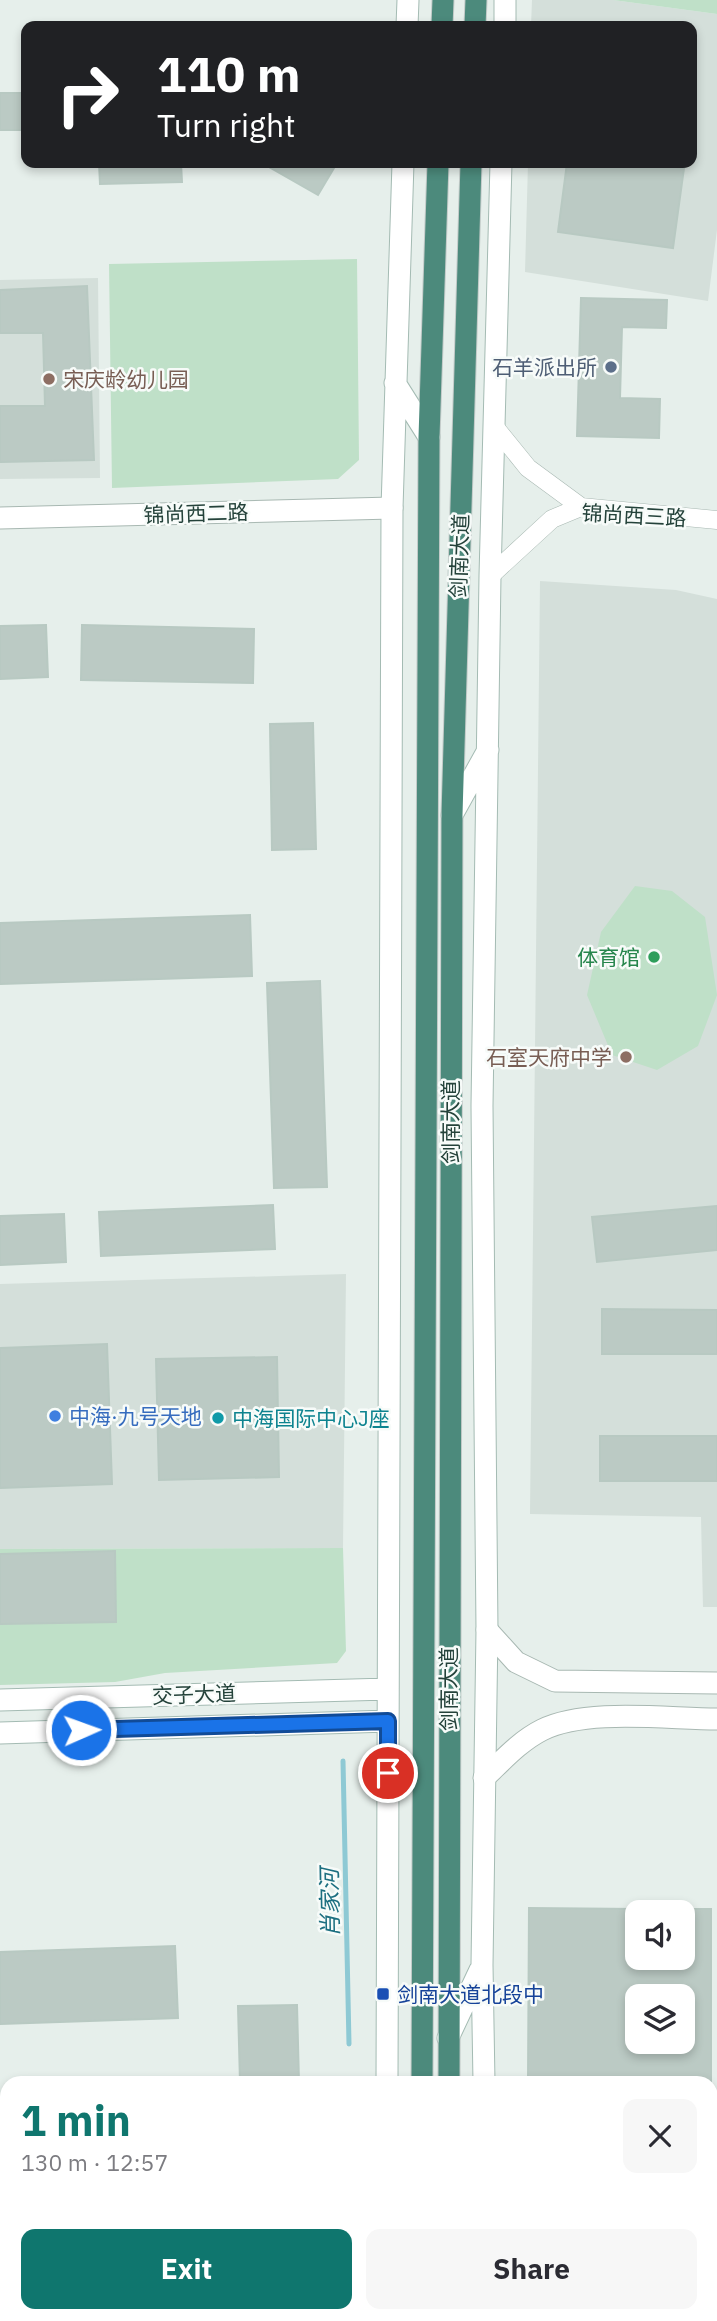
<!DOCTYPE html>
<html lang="en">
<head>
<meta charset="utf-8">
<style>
  body { margin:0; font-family:"IBM Plex Sans","Noto Sans SC",sans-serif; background:#f7f7f7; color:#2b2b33; height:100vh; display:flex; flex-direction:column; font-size:26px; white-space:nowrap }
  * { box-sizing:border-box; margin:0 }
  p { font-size:23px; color:#7c7c81 }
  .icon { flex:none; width:38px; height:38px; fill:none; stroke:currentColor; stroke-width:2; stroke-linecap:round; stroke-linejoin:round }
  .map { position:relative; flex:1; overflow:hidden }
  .side { position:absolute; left:0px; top:2076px; width:718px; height:247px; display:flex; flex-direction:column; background:#fff; border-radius:21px 21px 0 0; box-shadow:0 4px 10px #0003 }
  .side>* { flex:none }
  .guide { position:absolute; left:21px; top:21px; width:676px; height:147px; border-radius:14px; box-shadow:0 4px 10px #0003; background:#202124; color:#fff; overflow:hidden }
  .tools { position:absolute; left:625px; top:1900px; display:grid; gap:14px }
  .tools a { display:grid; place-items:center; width:70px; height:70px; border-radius:14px; background:#fff; box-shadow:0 4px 10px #0003; font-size:35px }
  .pin { position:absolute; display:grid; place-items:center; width:60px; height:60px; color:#fff; margin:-30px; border:4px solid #fff; border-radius:50%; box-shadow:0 2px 7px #0007 }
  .me { position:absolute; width:77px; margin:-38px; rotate:88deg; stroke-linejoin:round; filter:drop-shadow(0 0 5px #0008) }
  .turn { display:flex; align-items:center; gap:24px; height:147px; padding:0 21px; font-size:32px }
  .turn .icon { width:91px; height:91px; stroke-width:2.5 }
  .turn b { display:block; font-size:49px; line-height:60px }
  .round { display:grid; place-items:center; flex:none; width:74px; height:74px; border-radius:14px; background:#f7f7f7 }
  .headline { display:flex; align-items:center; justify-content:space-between; height:119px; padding:0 21px }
  h1 { font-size:42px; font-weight:800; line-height:52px; color:#0f766e }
  .primary-button { display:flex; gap:14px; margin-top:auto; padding:14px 21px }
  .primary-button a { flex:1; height:80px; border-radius:14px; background:#0f766e; color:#fff; font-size:28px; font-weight:800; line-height:80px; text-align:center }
  .primary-button a+a { background:#f7f7f7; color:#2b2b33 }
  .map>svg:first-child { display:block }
  .built { fill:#d4dfda }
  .green { fill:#bfe0c8 }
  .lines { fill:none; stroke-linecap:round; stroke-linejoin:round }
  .stream { stroke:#8ec9d4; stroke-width:5 }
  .building { fill:#bbcac4; stroke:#b8c9c2; stroke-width:2; fill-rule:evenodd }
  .minor-casing { stroke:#a8b8b2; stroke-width:19 }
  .tertiary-casing { stroke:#a8b8b2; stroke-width:23 }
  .secondary-casing { stroke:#a4bbb3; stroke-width:23 }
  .trunk-casing { stroke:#c2cac8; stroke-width:23 }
  .minor { stroke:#fff; stroke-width:18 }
  .tertiary { stroke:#fff; stroke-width:21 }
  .secondary { stroke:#fff; stroke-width:21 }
  .trunk { stroke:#4c8a7c; stroke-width:21 }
  .route-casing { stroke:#114b97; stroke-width:18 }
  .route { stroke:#1a73e8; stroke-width:12 }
  .service-dot { fill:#5c6f8a; stroke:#f7fbf9; stroke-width:2.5 }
  .education-dot { fill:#8d6e63; stroke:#f7fbf9; stroke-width:2.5 }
  .leisure-dot { fill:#2e9e5b; stroke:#f7fbf9; stroke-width:2.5 }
  .shop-dot { fill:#3f7fe0; stroke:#f7fbf9; stroke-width:2.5 }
  .culture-dot { fill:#0f9aa8; stroke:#f7fbf9; stroke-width:2.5 }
  .transit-dot { fill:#1a4fb4; stroke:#f7fbf9; stroke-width:2.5 }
  .labels { text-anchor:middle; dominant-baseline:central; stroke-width:5; stroke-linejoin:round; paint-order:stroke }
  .service-label { font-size:21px; fill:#4e5e75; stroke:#f7fbf9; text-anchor:end }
  .education-label { font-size:21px; fill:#785e54; stroke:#f7fbf9; text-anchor:start }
  .street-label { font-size:21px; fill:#24423a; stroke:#f7fbf9 }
  .leisure-label { font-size:21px; fill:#27864d; stroke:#f7fbf9; text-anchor:end }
  .shop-label { font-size:21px; fill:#366cbe; stroke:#f7fbf9; text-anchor:start }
  .culture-label { font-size:21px; fill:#0d838f; stroke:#f7fbf9; text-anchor:start }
  .transit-label { font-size:21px; fill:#164399; stroke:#f7fbf9; text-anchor:start }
  .water-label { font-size:23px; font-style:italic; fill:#1c6f80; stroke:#f7fbf9 }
</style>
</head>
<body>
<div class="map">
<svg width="717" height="2321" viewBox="0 0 717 2321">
  <rect width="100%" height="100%" fill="#e6efeb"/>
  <path class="built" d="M532,0H613L717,14V230L708,301L525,272L528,163H691V26H531Z
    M98,278L100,478L0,479V280Z
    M540,581L676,590L717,599V1607H703L701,1517L530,1514Z
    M346,1274L343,1548L0,1549V1284Z"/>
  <path class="green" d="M613,0H717V14Z
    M357,259L359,460L338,479L112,488L109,264Z
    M635,886L672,891L705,917L717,995L698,1046L657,1070L612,1055L587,995L601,932Z
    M343,1548L346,1651L337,1663L165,1673L115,1682L0,1685V1549Z"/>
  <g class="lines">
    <path class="stream" d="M343,1761L349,2044
      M361,2315L362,2321"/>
  </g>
  <path class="building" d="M0,93H26V130H0Z
    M99,163H181L182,182L100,184Z
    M262,163H337L318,195Z
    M567,163H645L684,168L673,248L558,232Z
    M87,286L94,460L0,462V406H45L43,333H0V290Z
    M581,298L667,300L666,328L622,327L620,398L660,399L659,438L577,436Z
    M46,625L48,677L0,679V626Z
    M82,625L254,629L253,683L81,680Z
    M313,723L316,849L272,850L270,724Z
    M250,915L252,976L0,984V923Z
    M320,981L327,1187L274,1188L267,983Z
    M273,1205L275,1249L101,1256L99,1212Z
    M717,1206V1250L597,1262L592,1217Z
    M64,1214L66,1262L0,1265V1216Z
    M602,1309L717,1310V1354H602Z
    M107,1344L112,1484L0,1488V1348Z
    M277,1357L279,1477L159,1480L156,1359Z
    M600,1436H717V1481H600Z
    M115,1551L116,1622L0,1624V1554Z
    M529,1908L637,1909V1958H682V1909H711V2082H528ZM637,1997H682V2042H637Z
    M175,1946L178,2018L0,2024V1952Z
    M297,2005L299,2082H240L238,2006Z"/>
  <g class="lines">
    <g class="minor-casing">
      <path id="minor" d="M494,426L528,468L581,507
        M490,576L552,519L581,507L717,520"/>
    </g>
    <g class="tertiary-casing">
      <path id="tertiary" d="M0,518L392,508
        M487,1630L516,1662L555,1681L717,1683
        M484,1778C502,1761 520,1741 542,1730C586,1708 667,1719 717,1719"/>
    </g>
    <g class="secondary-casing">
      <path id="secondary" d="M407,26L408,0
        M505,26V0
        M395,383L429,437
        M452,815L488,750
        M0,1700L388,1689
        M0,1733L388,1721
        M448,2038L480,1970
        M387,2082L392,508L403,163
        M484,2082L482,1965L487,1630L482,1106L490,576L501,163
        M388,2315V2321
        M487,2315V2321"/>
    </g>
    <g class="trunk-casing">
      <path id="trunk" d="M442,26L443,0
        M475,26L476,0
        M422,2082L429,437L438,163
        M449,2082L452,815L471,163
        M423,2315V2321
        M452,2315V2321"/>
    </g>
    <use href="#minor" class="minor"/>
    <use href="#tertiary" class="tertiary"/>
    <use href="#secondary" class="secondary"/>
    <use href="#trunk" class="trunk"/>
  </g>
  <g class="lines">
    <g class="route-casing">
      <path id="route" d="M81,1730L388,1721V1773"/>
    </g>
    <use href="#route" class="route"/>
  </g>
  <circle class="service-dot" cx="611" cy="367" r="7"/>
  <g class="education-dot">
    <circle cx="49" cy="379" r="7"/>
    <circle cx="626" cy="1057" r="7"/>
  </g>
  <circle class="leisure-dot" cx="654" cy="957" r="7"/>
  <circle class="shop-dot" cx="55" cy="1416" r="7"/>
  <circle class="culture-dot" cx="218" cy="1418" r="7"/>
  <rect class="transit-dot" x="376" y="1987" width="14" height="14" rx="3.5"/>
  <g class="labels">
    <g class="service-label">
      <text x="597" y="367">石羊派出所</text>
    </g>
    <g class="education-label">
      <text x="63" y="379">宋庆龄幼儿园</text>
      <text x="612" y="1057" text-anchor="end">石室天府中学</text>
    </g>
    <g class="street-label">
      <text transform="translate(196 513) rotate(-2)">锦尚西二路</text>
      <text transform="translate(634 515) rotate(3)">锦尚西三路</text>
      <text transform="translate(459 556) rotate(-88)">剑南大道</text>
      <text transform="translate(450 1122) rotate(-90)">剑南大道</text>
      <text transform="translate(448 1689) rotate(-90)">剑南大道</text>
      <text transform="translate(194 1694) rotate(-2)">交子大道</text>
    </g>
    <g class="leisure-label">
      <text x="640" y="957">体育馆</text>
    </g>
    <g class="shop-label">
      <text x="69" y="1416">中海·九号天地</text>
    </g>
    <g class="culture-label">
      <text x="232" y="1418">中海国际中心J座</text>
    </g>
    <g class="transit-label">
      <text x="397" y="1994">剑南大道北段中</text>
    </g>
    <g class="water-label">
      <text transform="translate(329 1903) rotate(-91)">肖家河</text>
    </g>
  </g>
</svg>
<div class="tools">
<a><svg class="icon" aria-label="sound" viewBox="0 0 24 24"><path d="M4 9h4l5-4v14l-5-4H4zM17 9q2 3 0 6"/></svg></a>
<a><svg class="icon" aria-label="layers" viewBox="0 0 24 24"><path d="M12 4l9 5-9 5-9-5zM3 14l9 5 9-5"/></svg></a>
</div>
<div class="pin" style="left:388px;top:1773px;background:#d93025"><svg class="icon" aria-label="arrive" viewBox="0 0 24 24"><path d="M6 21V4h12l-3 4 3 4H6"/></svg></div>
<svg class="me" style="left:81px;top:1730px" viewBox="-20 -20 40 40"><circle r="17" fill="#1a73e8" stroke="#fff" stroke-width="3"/><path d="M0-11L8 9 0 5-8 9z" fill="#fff"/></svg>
<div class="guide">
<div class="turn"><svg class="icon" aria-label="right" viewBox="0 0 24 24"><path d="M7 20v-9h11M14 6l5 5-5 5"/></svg><div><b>110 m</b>Turn right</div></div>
</div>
<section class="side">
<div class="headline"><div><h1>1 min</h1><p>130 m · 12:57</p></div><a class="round"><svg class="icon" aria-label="close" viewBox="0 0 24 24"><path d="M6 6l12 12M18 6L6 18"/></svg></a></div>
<div class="primary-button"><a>Exit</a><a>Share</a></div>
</section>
</div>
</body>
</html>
